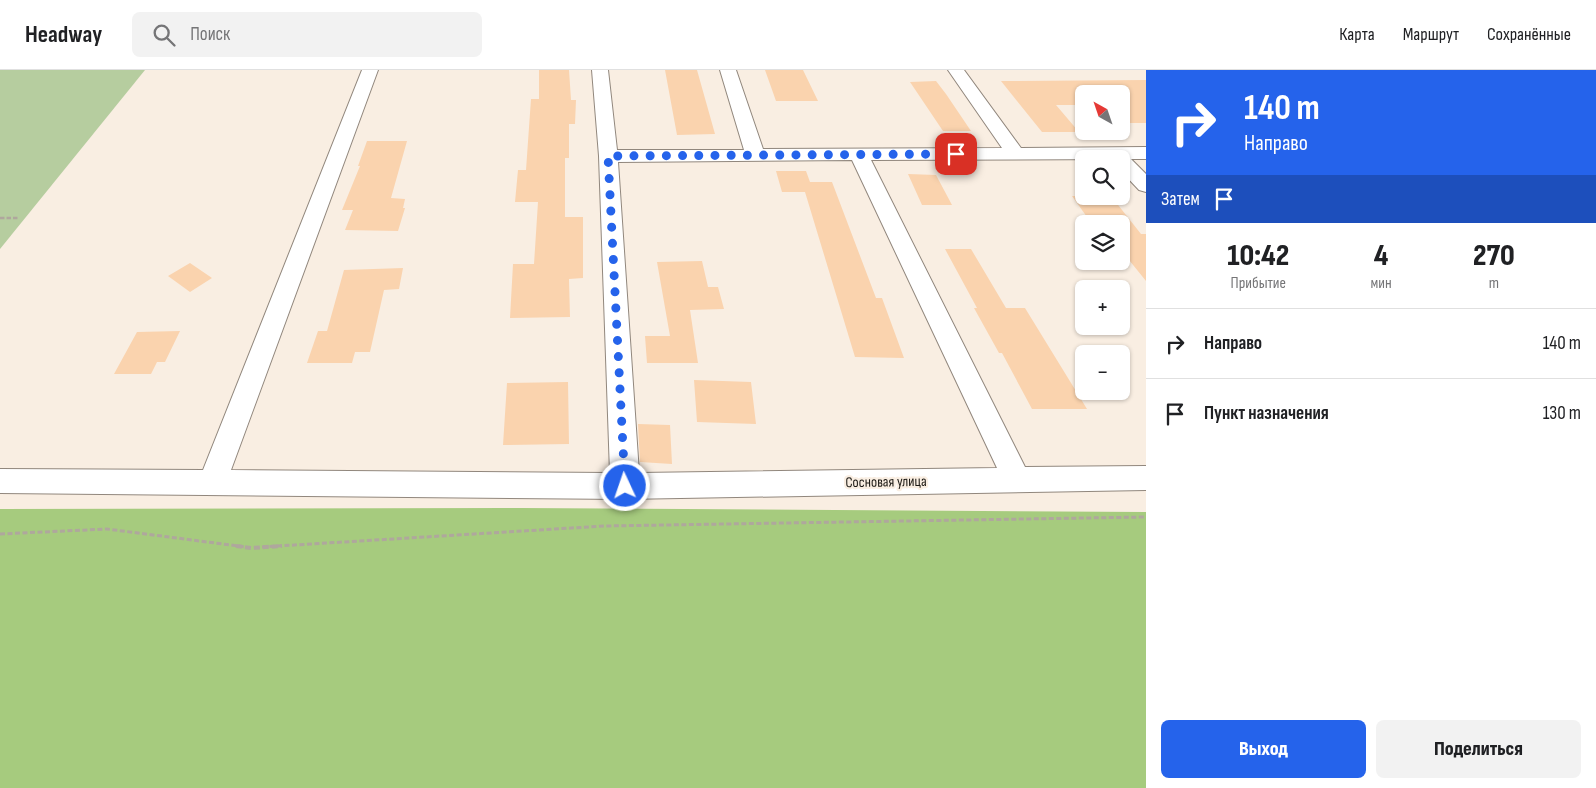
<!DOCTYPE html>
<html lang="ru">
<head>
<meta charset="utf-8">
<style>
  body { margin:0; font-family:"Sofia Sans Condensed",sans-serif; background:#f2f2f2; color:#202124; height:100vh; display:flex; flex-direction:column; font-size:19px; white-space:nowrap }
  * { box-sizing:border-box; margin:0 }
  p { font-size:16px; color:#757577 }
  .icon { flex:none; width:28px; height:28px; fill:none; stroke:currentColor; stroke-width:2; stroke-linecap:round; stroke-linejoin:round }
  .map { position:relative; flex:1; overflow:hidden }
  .drawer { display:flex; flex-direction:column; background:#fff; width:450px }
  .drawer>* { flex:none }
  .top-card { background:#2563eb; color:#fff; overflow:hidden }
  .needle { width:32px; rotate:320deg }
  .fabs { position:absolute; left:1075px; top:15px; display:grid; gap:10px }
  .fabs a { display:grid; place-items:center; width:55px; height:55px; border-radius:8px; background:#fff; box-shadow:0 1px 4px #0004; font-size:25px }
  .pin { position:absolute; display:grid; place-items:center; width:42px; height:42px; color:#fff; margin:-21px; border-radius:10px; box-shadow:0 2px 8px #0006 }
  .me { position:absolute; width:55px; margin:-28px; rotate:357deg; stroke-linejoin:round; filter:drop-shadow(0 0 4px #0008) }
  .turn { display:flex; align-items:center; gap:18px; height:105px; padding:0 15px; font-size:22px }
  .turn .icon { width:65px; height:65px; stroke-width:2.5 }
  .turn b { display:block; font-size:35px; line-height:42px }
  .then { display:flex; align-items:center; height:48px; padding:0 15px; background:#0003; gap:10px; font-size:19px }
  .eta { display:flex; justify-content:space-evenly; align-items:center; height:85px; text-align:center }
  .eta b { font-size:30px; font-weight:800; line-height:35px }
  .action { display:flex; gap:10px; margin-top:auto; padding:10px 15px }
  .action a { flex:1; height:58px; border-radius:8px; background:#2563eb; color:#fff; font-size:20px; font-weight:800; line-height:58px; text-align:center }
  .action a+a { background:#f2f2f2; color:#202124 }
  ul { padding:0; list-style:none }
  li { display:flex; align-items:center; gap:15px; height:70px; padding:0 15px; border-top:1px solid #e0e0e0 }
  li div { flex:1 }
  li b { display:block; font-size:19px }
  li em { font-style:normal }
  header { display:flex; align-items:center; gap:30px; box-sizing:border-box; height:70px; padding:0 25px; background:#fff; border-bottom:1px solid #e0e0e0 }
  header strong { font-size:24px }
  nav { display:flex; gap:28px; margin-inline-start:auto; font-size:18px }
  .search { width:350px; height:45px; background:#f2f2f2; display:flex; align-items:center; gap:12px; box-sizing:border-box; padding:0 18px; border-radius:8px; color:#757577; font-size:19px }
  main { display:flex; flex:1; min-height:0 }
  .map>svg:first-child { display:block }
  .green { fill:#b6cd9f }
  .forest { fill:#a6cb7e }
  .building { fill:#fad3ae }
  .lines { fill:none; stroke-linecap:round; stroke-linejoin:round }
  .minor-casing { stroke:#91877d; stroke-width:2 }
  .path-far2 { stroke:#afa79d; stroke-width:2.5; stroke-dasharray:4.5 2; stroke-linecap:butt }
  .path-far1 { stroke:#afa79d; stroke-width:3; stroke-dasharray:5 2.5; stroke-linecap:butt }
  .path { stroke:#afa79d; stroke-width:4; stroke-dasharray:6 3; stroke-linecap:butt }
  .minor { fill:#fff; fill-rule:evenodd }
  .route { stroke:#2563eb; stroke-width:9; stroke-dasharray:0 16.2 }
  .labels { text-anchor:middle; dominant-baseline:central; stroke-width:4.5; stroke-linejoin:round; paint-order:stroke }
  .street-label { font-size:15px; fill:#1c1914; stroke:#f9eee2 }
</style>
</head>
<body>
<header>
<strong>Headway</strong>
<div class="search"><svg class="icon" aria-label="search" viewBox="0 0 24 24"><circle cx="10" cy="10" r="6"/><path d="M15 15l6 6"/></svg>Поиск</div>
<nav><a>Карта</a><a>Маршрут</a><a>Сохранённые</a></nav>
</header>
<main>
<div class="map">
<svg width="1146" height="718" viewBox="0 0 1146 718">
  <rect width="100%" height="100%" fill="#f9eee2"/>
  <path class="green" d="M0,0H145L0,179Z"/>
  <path class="forest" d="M522,438L1146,442V718H0V439Z"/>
  <path class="building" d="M539,0H569L571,30H576L575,54H569V88H565V147H583V208L569,209L570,247L510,248L513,194H534L538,132H515L518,100H526L531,29H539Z
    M665,0H697L715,64L677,65Z
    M765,0H803L818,31H776Z
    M1146,10V53H1121V24H1084V35H1056L1079,62H1042L1001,11Z
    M936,11L946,24L971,61H943L910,12Z
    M367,71H407L391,128L405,129L403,138H405L398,161L345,160L353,140H342L360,96H358Z
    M776,101H806L810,112H832L876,228H882L904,288L855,287L805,122H782Z
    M908,104L936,105L952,135H922Z
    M1072,126H1111L1141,164H1146V211L1121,180V154H1092Z
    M945,179H971L1006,238H1025L1087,339H1032L1002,283H999L974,238H977Z
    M702,191L708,217H718L724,239L690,240L698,293H647L645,266H670L657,192Z
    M190,193L212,208L190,222L168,206Z
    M403,198L399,219L384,220L370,282H355L352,293H307L318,261H327L344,200Z
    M180,261L165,292H157L151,304H114L137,262Z
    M694,310L751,312L756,354L697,352Z
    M568,312L569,374L503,375L507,313Z
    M638,354L670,355L672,394L640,392Z"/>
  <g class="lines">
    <g class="minor-casing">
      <path id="minor" d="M362,0H378L231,400L610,403L599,86L592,0H608L617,80H744L720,0H736L763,79L1002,78L948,0H964L1021,78L1146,77V89H1131L1146,104V122L1139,120L1121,101V89L871,90L1025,397L1146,396V420L625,429L0,423V399L203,400ZM852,90L997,398L639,403L618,92Z"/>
    </g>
    <path class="path-far2" d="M0,148H19"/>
    <path class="path-far1" d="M0,464L107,459L246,477
      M262,477L604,456L1146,447"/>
    <path class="path" d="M236,476L251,478L282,476"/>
    <use href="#minor" class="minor"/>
  </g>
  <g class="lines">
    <path class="route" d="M625,416L608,86L956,84"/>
  </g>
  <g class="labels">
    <g class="street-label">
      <text transform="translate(886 412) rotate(-1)">Сосновая улица</text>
    </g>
  </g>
</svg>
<div class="fabs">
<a><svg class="needle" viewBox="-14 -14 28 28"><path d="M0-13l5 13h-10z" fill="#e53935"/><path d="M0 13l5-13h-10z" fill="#757577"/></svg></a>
<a><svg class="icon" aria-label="search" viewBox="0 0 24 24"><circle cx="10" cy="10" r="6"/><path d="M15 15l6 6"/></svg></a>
<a><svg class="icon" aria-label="layers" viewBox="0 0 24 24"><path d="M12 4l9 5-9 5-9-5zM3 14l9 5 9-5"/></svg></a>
<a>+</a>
<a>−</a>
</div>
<div class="pin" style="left:956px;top:84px;background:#d93025"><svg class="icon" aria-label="arrive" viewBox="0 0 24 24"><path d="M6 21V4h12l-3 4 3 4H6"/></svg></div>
<svg class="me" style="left:625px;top:416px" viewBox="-20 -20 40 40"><circle r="17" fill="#2563eb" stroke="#fff" stroke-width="3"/><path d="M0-11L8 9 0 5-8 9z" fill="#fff"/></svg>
</div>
<section class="drawer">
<div class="top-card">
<div class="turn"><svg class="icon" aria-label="right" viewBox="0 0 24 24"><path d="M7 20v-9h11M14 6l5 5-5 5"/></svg><div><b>140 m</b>Направо</div></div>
<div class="then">Затем<svg class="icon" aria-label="arrive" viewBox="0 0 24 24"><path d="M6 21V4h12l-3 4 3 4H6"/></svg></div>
</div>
<div class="eta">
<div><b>10:42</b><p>Прибытие</p></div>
<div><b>4</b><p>мин</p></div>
<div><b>270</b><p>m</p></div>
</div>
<ul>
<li><svg class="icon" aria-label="right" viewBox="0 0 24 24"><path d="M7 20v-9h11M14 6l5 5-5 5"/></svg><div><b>Направо</b></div><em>140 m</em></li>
<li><svg class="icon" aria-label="arrive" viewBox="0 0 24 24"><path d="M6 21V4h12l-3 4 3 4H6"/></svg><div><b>Пункт назначения</b></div><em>130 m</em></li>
</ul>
<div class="action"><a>Выход</a><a>Поделиться</a></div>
</section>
</main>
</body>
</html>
